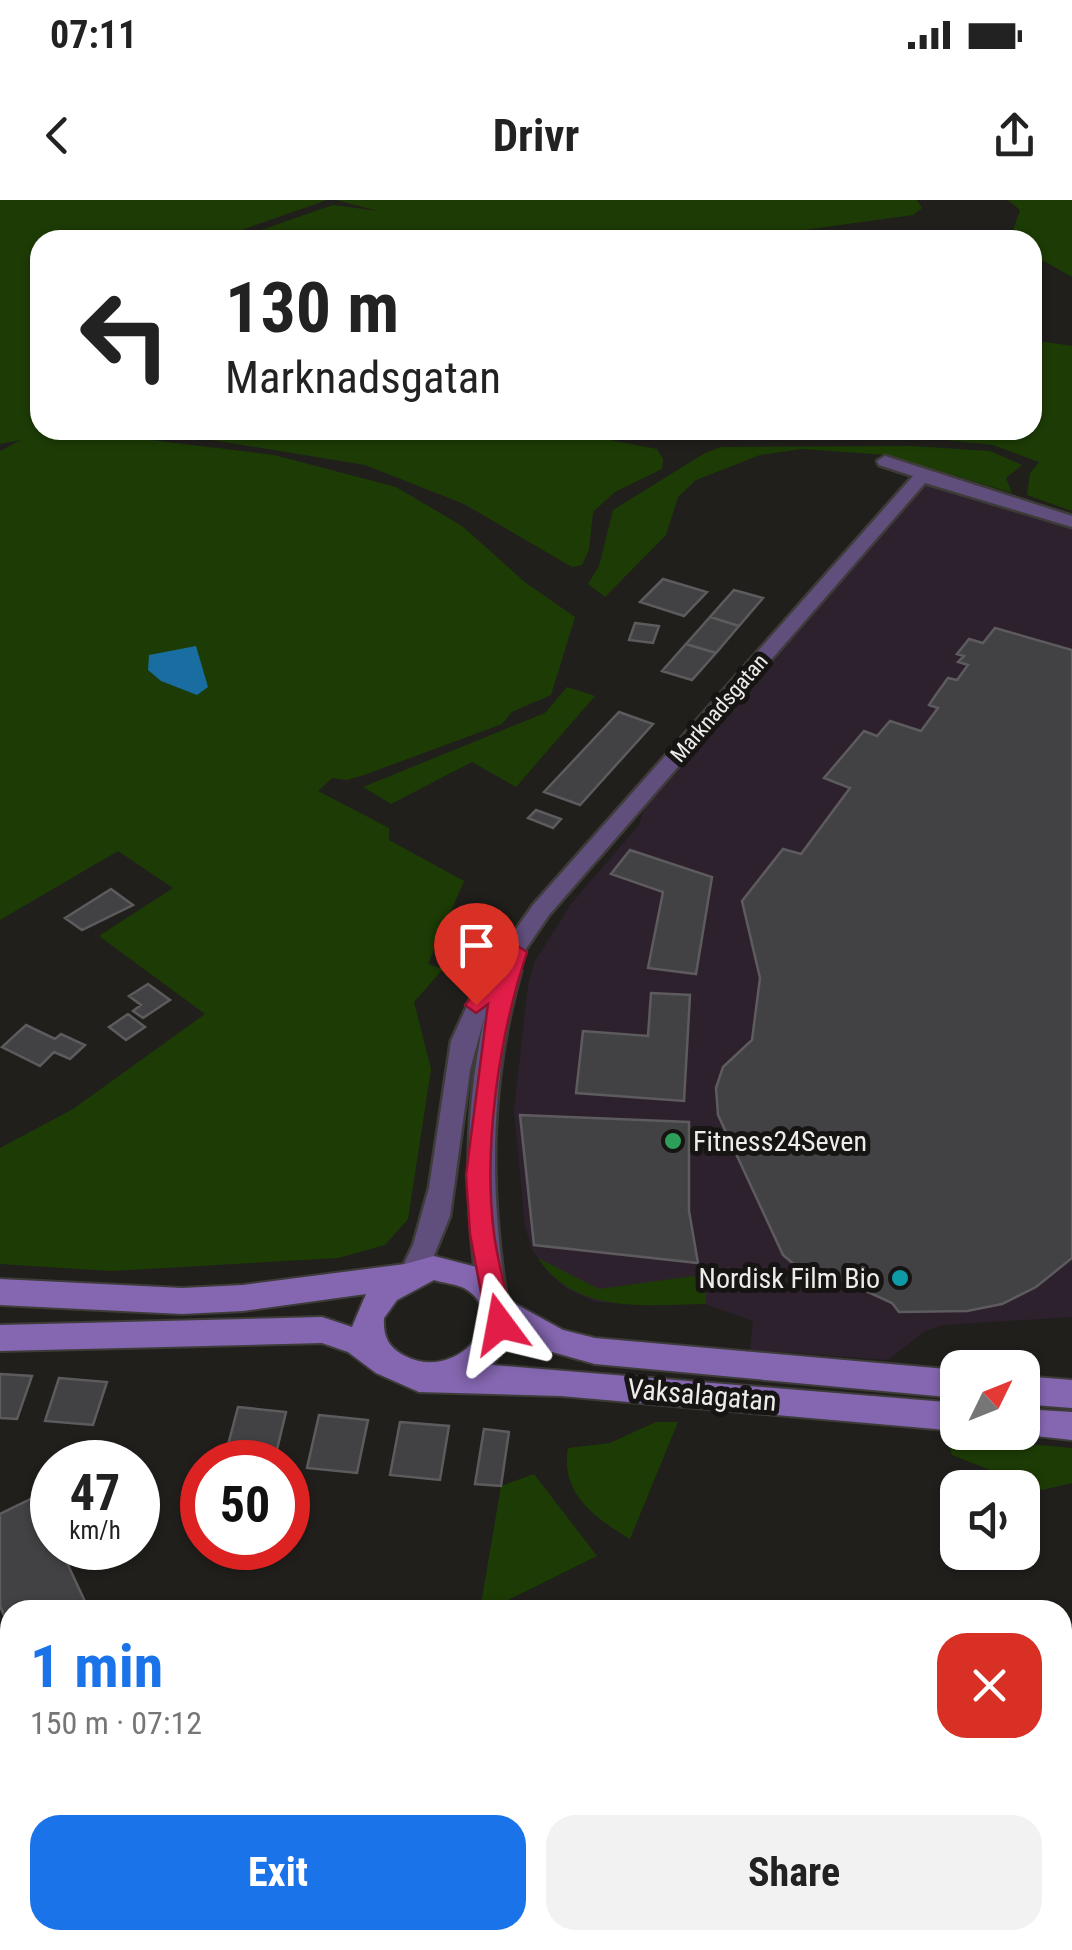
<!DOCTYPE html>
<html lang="en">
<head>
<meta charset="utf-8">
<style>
  body { margin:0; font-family:"Roboto Condensed",sans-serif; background:#f2f2f2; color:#222; height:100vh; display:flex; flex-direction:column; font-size:38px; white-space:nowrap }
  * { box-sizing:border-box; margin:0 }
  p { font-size:32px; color:#767676 }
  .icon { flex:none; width:55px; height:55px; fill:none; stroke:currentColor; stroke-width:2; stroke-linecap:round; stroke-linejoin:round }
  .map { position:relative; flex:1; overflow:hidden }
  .sheet { position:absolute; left:0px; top:1400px; width:1072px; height:350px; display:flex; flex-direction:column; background:#fff; border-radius:30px 30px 0 0; box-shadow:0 2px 8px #0004 }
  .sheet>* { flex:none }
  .guide { position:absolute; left:30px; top:30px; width:1012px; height:210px; border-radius:30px; box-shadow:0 2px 8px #0004; background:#fff; color:#222; overflow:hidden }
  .needle { width:65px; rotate:47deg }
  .buttons { position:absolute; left:940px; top:1150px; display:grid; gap:20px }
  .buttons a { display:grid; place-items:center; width:100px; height:100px; border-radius:20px; background:#fff; box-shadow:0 2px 8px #0004; font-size:50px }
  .speed { position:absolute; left:30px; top:1240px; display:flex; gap:20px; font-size:50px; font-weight:700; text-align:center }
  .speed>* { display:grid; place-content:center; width:130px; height:130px; border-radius:50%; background:#fff; box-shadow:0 2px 8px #0004; line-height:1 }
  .speed small { font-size:25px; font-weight:400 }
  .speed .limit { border:15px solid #d22; background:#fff; color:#111 }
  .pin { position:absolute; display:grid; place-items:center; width:85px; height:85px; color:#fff; margin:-102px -42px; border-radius:50% 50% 50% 0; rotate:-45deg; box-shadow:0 0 10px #0007 }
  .pin .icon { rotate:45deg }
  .me { position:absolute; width:110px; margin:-55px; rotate:347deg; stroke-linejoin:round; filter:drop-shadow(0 0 8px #0008) }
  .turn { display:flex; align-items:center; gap:35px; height:210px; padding:0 30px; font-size:45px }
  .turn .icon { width:130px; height:130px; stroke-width:2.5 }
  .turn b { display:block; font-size:70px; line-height:85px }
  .round { display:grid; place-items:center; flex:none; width:105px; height:105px; border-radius:30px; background:#f2f2f2 }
  .summary { display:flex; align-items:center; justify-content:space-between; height:170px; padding:0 30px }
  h1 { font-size:60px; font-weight:700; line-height:75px; color:#1a73e8 }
  .action { display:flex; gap:20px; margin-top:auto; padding:20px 30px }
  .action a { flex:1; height:115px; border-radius:30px; background:#1a73e8; color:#fff; font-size:40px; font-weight:700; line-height:115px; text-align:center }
  .action a+a { background:#f2f2f2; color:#222 }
  .status { display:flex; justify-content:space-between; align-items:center; height:70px; padding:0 50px; background:#fff; direction:ltr }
  .status svg { height:28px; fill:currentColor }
  header { display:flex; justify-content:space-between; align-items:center; height:130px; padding:0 30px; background:#fff; font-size:45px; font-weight:700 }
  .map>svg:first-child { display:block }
  .commercial { fill:#2e212e }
  .green { fill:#1d3c05 }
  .water { fill:#196da0 }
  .building { fill:#424143; stroke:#5d5b5d; stroke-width:2.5 }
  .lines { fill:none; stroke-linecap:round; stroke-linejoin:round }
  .minor-casing { stroke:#3d3c39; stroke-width:5 }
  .secondary-casing { stroke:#3d3c39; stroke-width:4 }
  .minor { fill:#604e7c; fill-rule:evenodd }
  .secondary { fill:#8567b1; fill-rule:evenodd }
  .route { fill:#e11d48; stroke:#92132f; stroke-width:2.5 }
  .leisure-dot { fill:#2e9e5b; stroke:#171513; stroke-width:4 }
  .culture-dot { fill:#0f9aa8; stroke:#171513; stroke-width:4 }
  .labels { text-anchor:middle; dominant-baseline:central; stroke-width:10; stroke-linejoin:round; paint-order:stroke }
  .far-street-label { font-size:22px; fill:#edecea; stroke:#171513 }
  .poi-label { font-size:28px; fill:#edecea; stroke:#171513; text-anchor:start }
  .street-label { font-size:28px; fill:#edecea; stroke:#171513 }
</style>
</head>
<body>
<div class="status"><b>07:11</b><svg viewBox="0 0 49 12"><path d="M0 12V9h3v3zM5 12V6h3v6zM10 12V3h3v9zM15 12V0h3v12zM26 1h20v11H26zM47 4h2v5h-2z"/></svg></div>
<header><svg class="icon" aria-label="back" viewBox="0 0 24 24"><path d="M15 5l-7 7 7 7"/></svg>Drivr<svg class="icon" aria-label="share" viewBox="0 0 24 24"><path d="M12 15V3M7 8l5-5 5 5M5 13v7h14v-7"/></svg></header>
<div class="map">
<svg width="1072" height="1750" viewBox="0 0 1072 1750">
  <rect width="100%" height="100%" fill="#201f1c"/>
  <path class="commercial" d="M937,281L1072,328V1117L943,1125L925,1131L888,1160L750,1150L753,1121L705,1104L596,1102L567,1089L548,1072L533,1051L525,1027L514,911L528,785L535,761L571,704L639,625L646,603L924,283Z"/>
  <path class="green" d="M0,0H327L230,34L223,40H40V230H134L127,237L274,255L396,287L462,326L526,383L575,417L551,495L512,512L502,524L367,574L347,580L332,578L318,591L389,628V640L464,681L428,764L443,769L414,802L431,869L408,1019L385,1045L338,1058L111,1071L0,1064V948L73,909L205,814L99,736L173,688L118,651L0,720V251L21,240L0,244Z
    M336,0H917L922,8L913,15L730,40H232L333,5L378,11Z
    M1008,0H1072V77L1033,55L1032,40H1010L1020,10Z
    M1039,141L1072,146V311L1027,295L1030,273L1039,262L993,245L944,240L827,239L834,230H1032L1033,144Z
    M151,230H556L657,249L663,259L662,269L615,292L593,312L589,350L582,365L572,367L464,304L365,265Z
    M911,246L990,251L1022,265L1006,278L1012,293L887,255L802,249L760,255L696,280L678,297L666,335L605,397L588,384L599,366L613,310L705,253L721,247Z
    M567,487L595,496L516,587L472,562L391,604L363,587L545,513Z
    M538,1058L599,1089L693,1076L706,1084V1104C645,1105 576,1115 538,1058Z
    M656,1222H678L630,1339C595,1318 560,1293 568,1248L610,1243Z
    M946,1237L1072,1248V1283L1042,1290L952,1255Z
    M534,1274L597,1356L488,1410H480L501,1286Z
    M0,1442L10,1465V1624L0,1629Z"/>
  <path class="water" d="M196,446L208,487L197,495L161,481L148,470L149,455Z"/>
  <path class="building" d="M663,379L707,392L684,416L640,402Z
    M734,390L763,398L739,426L710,417Z
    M710,417L739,426L716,453L686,444Z
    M635,423L659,426L653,443L629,440Z
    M995,428L1072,450V1058L1036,1087L1002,1104L967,1111L899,1112L892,1103L825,1072H803L783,1055L718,915L716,888L723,867L752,840L760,778L742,701L783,649L801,654L850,588L824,578L864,531L877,536L890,521L921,531L938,508L929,505L935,496L948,478L957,480L968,465L958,462L964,456L957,454L969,439L983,443Z
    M686,444L716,453L692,480L662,471Z
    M619,512L653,524L580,605L544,592Z
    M536,610L561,619L553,628L528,618Z
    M630,650L712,677L696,774L648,768L663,692L611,674Z
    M111,689L133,705L82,730L65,718Z
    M148,784L170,800L143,818L133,811L141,805L129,796Z
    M651,793L690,795L684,901L576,893L583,831L648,836Z
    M128,814L145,827L126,840L109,827Z
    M26,825L55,839L61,834L85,845L70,859L54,852L40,866L2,847Z
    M520,915L689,922V1011L698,1063L534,1045Z
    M0,1174L32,1176L17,1219L0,1218Z
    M59,1178L107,1182L93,1225L45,1221Z
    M238,1207L286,1212L274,1262L224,1260Z
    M319,1215L368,1220L357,1273L307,1268Z
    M400,1222L449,1226L440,1280L390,1275Z
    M484,1229L509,1232L501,1286L475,1284Z
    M37,1296L52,1330V1348H60L89,1410H10V1429L0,1406V1314Z
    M155,1740H241L246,1750H159Z
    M507,1740H597L599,1741L594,1750H501Z"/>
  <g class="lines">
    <g class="minor-casing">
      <path id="minor" d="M885,256L1072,316V327L925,283L549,715L515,765L521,771C490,879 489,984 506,1095L502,1103L492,1107L482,1103L478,1095C465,1000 464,909 485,815L470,870L450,1016L424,1080L414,1083L404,1080L400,1072L413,1045L429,988L451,841L477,784L533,705L913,276L879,265L877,261Z
        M10,1636V1673L0,1677V1640Z
        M329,1740H366L371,1750H333Z"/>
    </g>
    <g class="secondary-casing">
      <path id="secondary" d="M434,1056L484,1069L504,1087L510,1101L563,1130L595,1138L958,1170V1198L595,1164L545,1150L511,1132L502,1153L492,1165L958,1203V1231L561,1196L419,1192L376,1173L348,1152L322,1143L0,1151V1125L322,1117L352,1127L366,1094L243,1111L182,1114L0,1105V1079L182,1088L243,1085L405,1064ZM434,1080C443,1083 456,1084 464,1088C514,1117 456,1183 405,1156C388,1147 383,1136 384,1118L397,1100Z
        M1022,1176L1072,1180V1208L1022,1204Z
        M1022,1209L1072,1212V1240L1010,1233L1022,1232Z"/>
    </g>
    <use href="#minor" class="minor"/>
    <use href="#secondary" class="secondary"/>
  </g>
  <path class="route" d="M516,745L527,752C499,836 483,946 494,1034C498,1064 507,1094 513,1124L509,1132L500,1135L491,1132L487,1124L470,1034L466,975L488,804L476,813L465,805L509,747Z"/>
  <circle class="leisure-dot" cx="673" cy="941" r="10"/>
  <circle class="culture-dot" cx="900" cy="1078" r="10"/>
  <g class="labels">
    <g class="far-street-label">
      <text transform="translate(719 508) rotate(-49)">Marknadsgatan</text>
    </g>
    <g class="poi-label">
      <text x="693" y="941">Fitness24Seven</text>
      <text x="880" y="1078" text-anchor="end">Nordisk Film Bio</text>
    </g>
    <g class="street-label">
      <text transform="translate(702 1195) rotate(5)">Vaksalagatan</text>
    </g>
  </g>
</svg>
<div class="buttons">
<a><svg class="needle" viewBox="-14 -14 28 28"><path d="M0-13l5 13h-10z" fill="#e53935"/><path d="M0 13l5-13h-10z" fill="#767676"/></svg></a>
<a><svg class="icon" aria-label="sound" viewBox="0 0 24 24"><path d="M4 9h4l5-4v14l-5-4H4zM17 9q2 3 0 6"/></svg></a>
</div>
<div class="speed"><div>47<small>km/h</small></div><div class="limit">50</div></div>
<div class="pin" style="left:476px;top:805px;background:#d93025"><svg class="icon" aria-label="arrive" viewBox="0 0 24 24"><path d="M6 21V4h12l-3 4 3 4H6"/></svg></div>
<svg class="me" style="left:500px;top:1124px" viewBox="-20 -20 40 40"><path d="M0-17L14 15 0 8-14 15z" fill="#e11d48" stroke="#fff" stroke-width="4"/></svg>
<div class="guide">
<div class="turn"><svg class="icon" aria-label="left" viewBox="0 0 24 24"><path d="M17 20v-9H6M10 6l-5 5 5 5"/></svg><div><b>130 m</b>Marknadsgatan</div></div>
</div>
<section class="sheet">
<div class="summary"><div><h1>1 min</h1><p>150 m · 07:12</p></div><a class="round" style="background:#d93025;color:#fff"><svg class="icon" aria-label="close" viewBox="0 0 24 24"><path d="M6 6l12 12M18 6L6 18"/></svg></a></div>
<div class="action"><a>Exit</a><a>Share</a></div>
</section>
</div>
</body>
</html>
